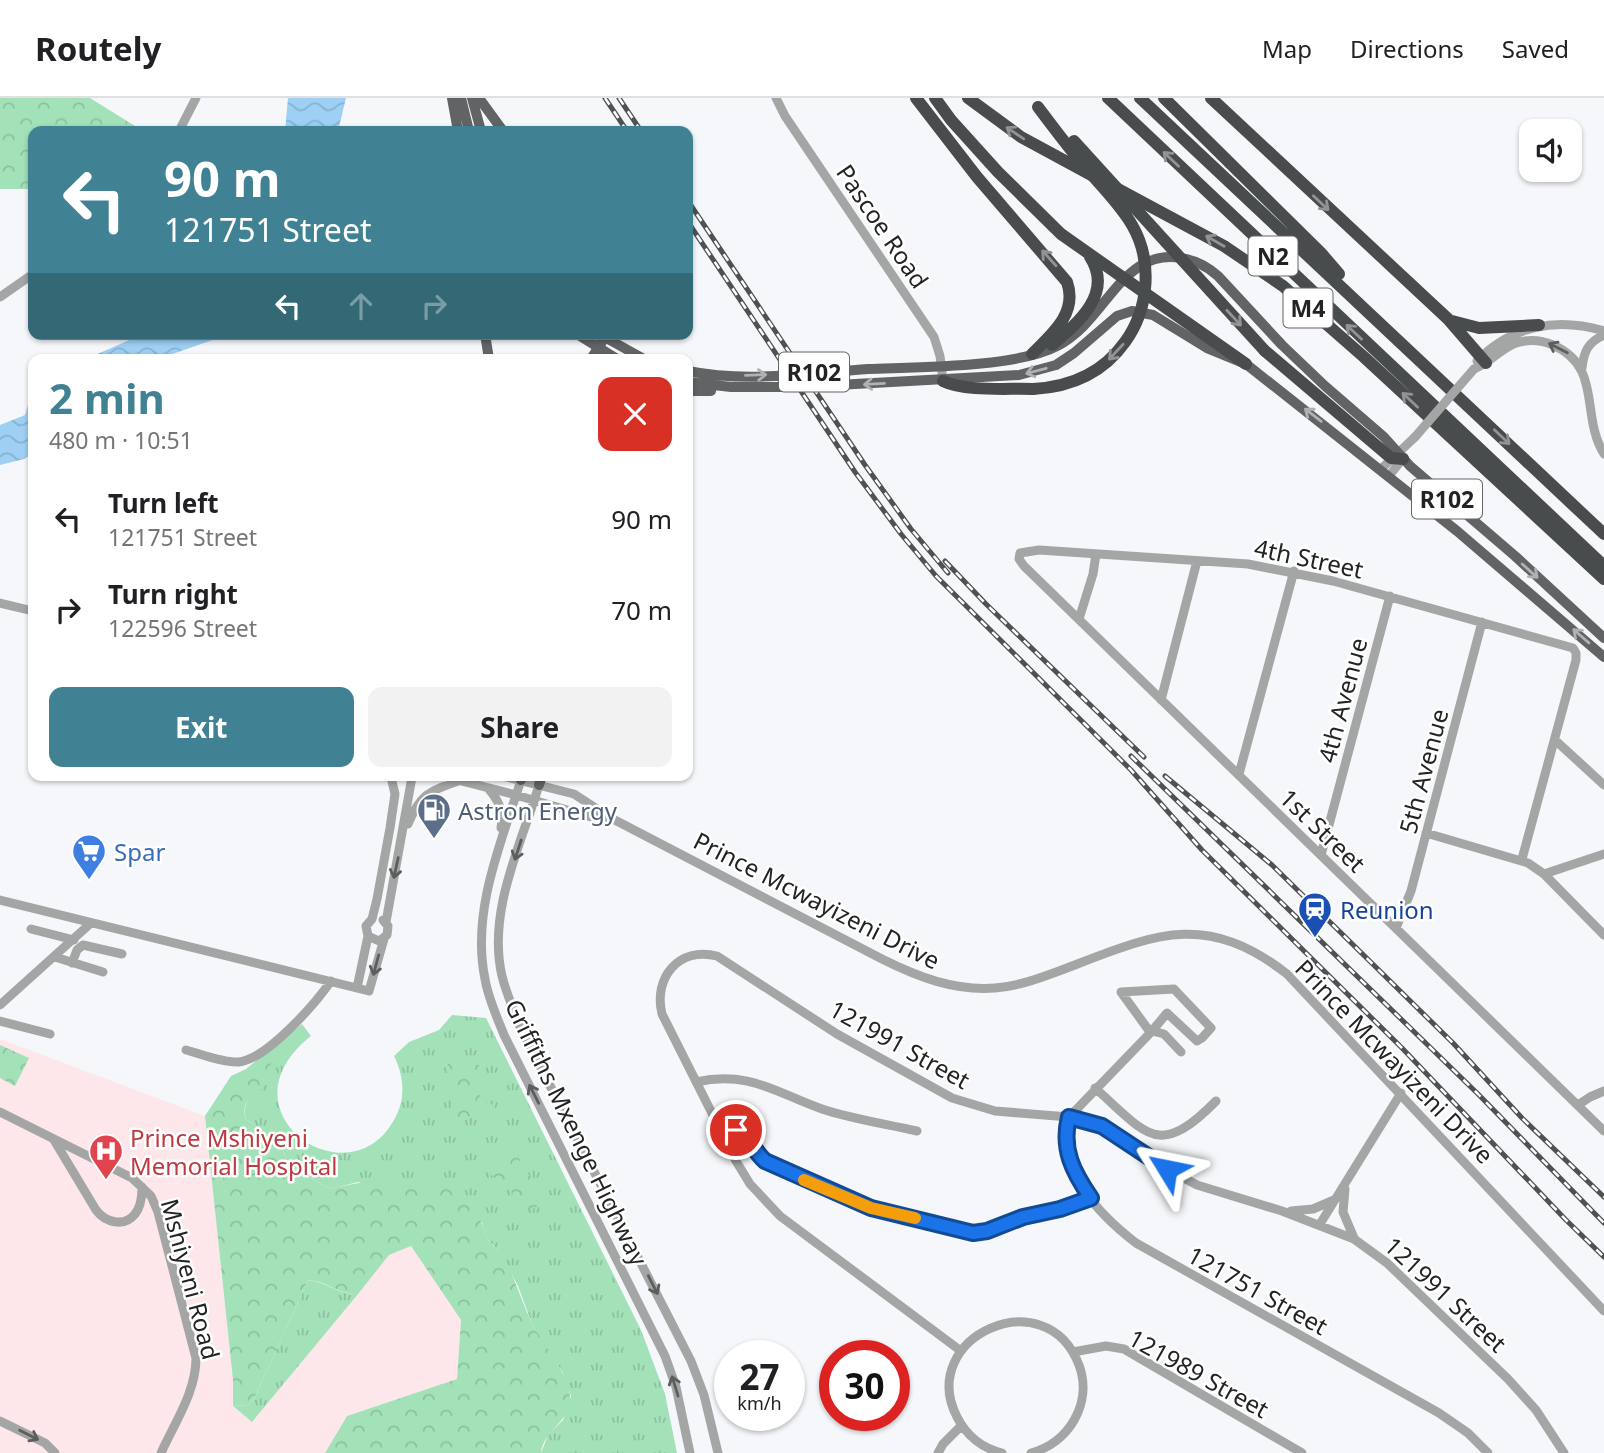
<!DOCTYPE html>
<html lang="en">
<head>
<meta charset="utf-8">
<style>
  body { margin:0; font-family:"Noto Sans",sans-serif; background:#f2f2f2; color:#202124; height:100vh; display:flex; flex-direction:column; font-size:26px; white-space:nowrap }
  * { box-sizing:border-box; margin:0 }
  p { font-size:23px; color:#757577 }
  .icon { flex:none; width:38px; height:38px; fill:none; stroke:currentColor; stroke-width:2; stroke-linecap:round; stroke-linejoin:round }
  .map { position:relative; flex:1; overflow:hidden }
  .panel { position:absolute; left:28px; top:256px; width:665px; height:427px; display:flex; flex-direction:column; background:#fff; border-radius:14px; box-shadow:0 2px 5px #0004 }
  .panel>* { flex:none }
  .hud { position:absolute; left:28px; top:28px; width:665px; height:214px; border-radius:14px; box-shadow:0 2px 5px #0004; background:#408293; color:#fff; overflow:hidden }
  .controls { position:absolute; left:1519px; top:21px; display:grid; gap:14px }
  .controls a { display:grid; place-items:center; width:63px; height:63px; border-radius:14px; background:#fff; box-shadow:0 2px 5px #0004; font-size:35px }
  .speed { position:absolute; left:714px; top:1242px; display:flex; gap:14px; font-size:35px; font-weight:700; text-align:center }
  .speed>* { display:grid; place-content:center; width:91px; height:91px; border-radius:50%; background:#fff; box-shadow:0 2px 5px #0004; line-height:1 }
  .speed small { font-size:18px; font-weight:400 }
  .speed .limit { border:10px solid #d22; background:#fff; color:#111 }
  .pin { position:absolute; display:grid; place-items:center; width:60px; height:60px; color:#fff; margin:-30px; border:4px solid #fff; border-radius:50%; box-shadow:0 2px 7px #0007 }
  .me { position:absolute; width:77px; margin:-38px; rotate:305deg; stroke-linejoin:round; filter:drop-shadow(0 0 5px #0008) }
  .turn { display:flex; align-items:center; gap:24px; height:147px; padding:0 21px; font-size:32px }
  .turn .icon { width:91px; height:91px; stroke-width:2.5 }
  .turn b { display:block; font-size:49px; line-height:60px }
  .lanes { display:flex; align-items:center; height:66px; padding:0 21px; background:#0003; justify-content:center; gap:35px; direction:ltr }
  .lanes .off { opacity:.35 }
  .round { display:grid; place-items:center; flex:none; width:74px; height:74px; border-radius:14px; background:#f2f2f2 }
  .headline { display:flex; align-items:center; justify-content:space-between; height:119px; padding:0 21px }
  h1 { font-size:42px; font-weight:700; line-height:52px; color:#408293 }
  .action { display:flex; gap:14px; margin-top:auto; padding:14px 21px }
  .action a { flex:1; height:80px; border-radius:14px; background:#408293; color:#fff; font-size:28px; font-weight:700; line-height:80px; text-align:center }
  .action a+a { background:#f2f2f2; color:#202124 }
  ul { padding:0; list-style:none }
  li { display:flex; align-items:center; gap:21px; height:91px; padding:0 21px }
  li div { flex:1 }
  li b { display:block; font-size:26px }
  li em { font-style:normal }
  header { display:flex; align-items:center; gap:42px; box-sizing:border-box; height:98px; padding:0 35px; background:#fff; border-bottom:2px solid #e0e0e0 }
  header strong { font-size:33px }
  nav { display:flex; gap:38px; margin-inline-start:auto; font-size:24px }
  .map>svg:first-child { display:block }
  .medical { fill:#fde7ea }
  .grass { fill:url(#grass-tufts) }
  .forest { fill:url(#forest-crowns) }
  .water { fill:url(#water-waves) }
  .lines { fill:none; stroke-linecap:round; stroke-linejoin:round }
  .minor { stroke:#a4a6a6; stroke-width:9 }
  .major { stroke:#616364; stroke-width:10 }
  .highway { stroke:#494c4d; stroke-width:12 }
  .rail-casing { stroke:#505151; stroke-width:5 }
  .rail { stroke:#fff; stroke-width:2.5; stroke-dasharray:8; stroke-linecap:butt }
  .minor-bridge { stroke:#a4a6a6; stroke-width:9 }
  .major-bridge { stroke:#616364; stroke-width:10 }
  .highway-bridge { stroke:#494c4d; stroke-width:12 }
  .oneway { stroke:#929494 }
  .oneway2 { stroke:#5c5e5e }
  .oneway3 { stroke:#b0b1b2 }
  .route-casing { stroke:#114b97; stroke-width:18 }
  .route { stroke:#1a73e8; stroke-width:12 }
  .slow { stroke:#f59e0b; stroke-width:12 }
  .labels { text-anchor:middle; dominant-baseline:central; stroke-width:5; stroke-linejoin:round; paint-order:stroke }
  .shield { fill:#fff; stroke:#646565; stroke-width:2 }
  .shield-label { font-size:23px; font-weight:bold; fill:#222323 }
  .street-label { font-size:24px; fill:#222323; stroke:#fff }
  .service-label { font-size:24px; fill:#4e5e75; stroke:#fff; text-anchor:start }
  .shop-label { font-size:24px; fill:#366cbe; stroke:#fff; text-anchor:start }
  .transit-label { font-size:24px; fill:#164399; stroke:#fff; text-anchor:start }
  .health-label { font-size:24px; fill:#be3a42; stroke:#fff; text-anchor:start }
</style>
</head>
<body>
<header>
<strong>Routely</strong>
<nav><a>Map</a><a>Directions</a><a>Saved</a></nav>
</header>
<div class="map">
<svg width="1604" height="1355" viewBox="0 0 1604 1355">
  <defs>
    <pattern id="grass-tufts" width="24" height="20" patternUnits="userSpaceOnUse" patternTransform="scale(1.75)"><rect width="24" height="20" fill="#a3e1b9"/><path d="M3 7l-1-3M5 7V3M7 7l1-3M15 17l-1-3M17 17v-4M19 17l1-3" fill="none" stroke="#8cc19f"/></pattern>
    <pattern id="forest-crowns" width="20" height="18" patternUnits="userSpaceOnUse" patternTransform="scale(1.75)"><rect width="20" height="18" fill="#a3e1b9"/><path d="M2 6a3 3 0 1 1 6 0M12 15a3 3 0 1 1 6 0" fill="none" stroke="#8cc19f"/></pattern>
    <pattern id="water-waves" width="16" height="10" patternUnits="userSpaceOnUse" patternTransform="scale(1.75)"><rect width="16" height="10" fill="#9dd0f4"/><path d="M0 5q4-4 8 0t8 0" fill="none" stroke="#87b2d1"/></pattern>
  </defs>
  <rect width="100%" height="100%" fill="#f6f7fa"/>
  <path class="medical" d="M0,941L205,1018L233,1282V1308L252,1324L389,1157L411,1148L461,1222L457,1281L347,1318L325,1355H0Z"/>
  <path class="grass" d="M452,917L486,920L641,1232L665,1296L677,1355H541L548,1337L563,1322L571,1298L562,1273L544,1248L531,1223L518,1188L498,1152L486,1140L482,1124L358,1084L330,1091L289,1068L283,1052L275,1042L246,1021C241,1003 254,995 266,986L270,951L302,926L311,938C215,1014 351,1106 395,1020C406,1000 404,978 394,958L409,944L439,932Z
    M308,1182C326,1184 340,1197 358,1196L252,1324L233,1308L248,1307L254,1301Z"/>
  <path class="forest" d="M0,0H90L143,33H33V91H0Z
    M0,947L29,960L15,988L0,980Z
    M270,951C271,960 272,977 267,985C258,998 239,1000 246,1021L275,1042L283,1052L289,1068L330,1091C362,1083 433,1072 459,1097C467,1104 478,1116 482,1126C485,1130 484,1137 487,1141C490,1145 495,1148 498,1152C514,1174 520,1201 532,1225C542,1246 571,1278 570,1300C570,1324 543,1333 541,1355H325L347,1318L457,1281L461,1222L411,1148L389,1157L358,1196C340,1197 326,1183 308,1182L254,1301L248,1307L233,1308V1282L205,1018L231,978L246,971Z
    M461,957L482,969L480,986L483,992L479,1000L480,1003L492,1006L493,1011L490,1016H475L459,1022L451,1018C452,994 469,998 446,973L448,965L452,958Z
    M510,1050C520,1055 520,1059 520,1070C541,1085 562,1100 526,1114L516,1109L510,1089L492,1078L489,1073L493,1065L500,1062L504,1051Z"/>
  <path class="water" d="M288,0H346L338,33H285Z
    M143,236H230L158,261H86Z
    M33,303V355L24,361L0,367V327L25,317L28,307Z"/>
  <g class="lines">
    <path class="minor" d="M776,0L785,18L934,239L940,258L943,283
      M179,33L196,0
      M0,199L33,176
      M1477,263C1512,227 1557,219 1604,233
      M1582,270C1584,253 1588,244 1604,237
      M1474,271C1490,265 1500,251 1516,245C1529,241 1541,242 1553,247C1603,269 1580,317 1604,356
      M1381,371L1415,339
      M1389,378L1404,359
      M0,505L33,513
      M1079,521L1093,476L1096,456
      M1161,602L1197,463
      M1555,642L1604,687
      M1239,676L1294,473
      M438,677L516,697L591,719L609,720
      M499,677L574,696L611,720L882,861C918,879 954,893 995,890C1020,888 1043,879 1067,870C1153,837 1205,812 1287,876L1604,1213
      M521,682C501,745 471,814 485,881C488,900 497,919 504,937L665,1258L676,1289L690,1355
      M539,687C521,747 487,814 502,878C506,895 514,912 520,929L691,1263L704,1297L718,1355
      M488,690C499,703 504,713 501,730
      M408,726C420,697 429,693 458,683
      M1426,735L1528,765L1544,776L1604,837
      M1321,757L1390,498
      M1522,761L1576,562V555L1573,550L1333,483L1248,466L1039,452L1020,455L1019,461L1024,468L1604,1033
      M1544,776L1604,756
      M0,802L369,893L384,841
      M386,824L412,679
      M1396,830L1411,793L1482,524
      M31,831L74,842
      M368,838L379,843L387,837L388,828L383,822
      M55,859L103,874
      M72,865L77,852L83,847L122,856
      M357,890L368,838L366,828L372,821L377,801L390,730L395,696L391,679
      M1121,894L1174,891L1211,930L1202,940L1197,943L1167,915L1152,933
      M1121,894L1150,934
      M0,907L91,825
      M0,923L50,936
      M186,952C201,956 223,965 239,964C267,961 315,906 331,883
      M1181,954L1164,936L1152,933L1069,1019C1056,1071 1097,1115 1136,1145L1439,1315L1468,1335L1488,1355
      M696,984C749,972 776,995 822,1011C852,1021 886,1026 917,1033
      M1095,990C1147,1036 1158,1062 1216,1003
      M1578,1007L1590,999L1604,993
      M0,1014L132,1080L151,1098L158,1114L196,1260C196,1294 175,1324 161,1355
      M720,1030L733,1031L743,1035L757,1056L773,1068L858,1106L967,1133H987L1023,1119L1060,1111L1091,1100
      M54,1042L96,1112C105,1124 124,1130 135,1116C141,1109 142,1098 142,1089
      M1345,1091L1343,1114L1354,1140
      M1291,1113L1313,1111L1334,1102
      M1320,1126L1401,995
      M961,1253L780,1118L750,1086L736,1063L662,916C653,880 679,848 717,858L837,936L952,1000L995,1013L1069,1019L1093,1025L1129,1044L1167,1071L1197,1087L1282,1113L1354,1141L1387,1165L1508,1281L1536,1312L1564,1355
      M1073,1254L1106,1248L1124,1251L1302,1355
      M0,1323L45,1345L55,1355
      M938,1355L943,1346L961,1328
      M1002,1355C982,1350 966,1337 957,1319C916,1239 1046,1180 1079,1267C1093,1305 1069,1345 1031,1355"/>
    <path class="major" d="M452,0L458,33
      M461,0L469,33
      M472,0L481,33
      M479,0L503,33
      M485,236L489,261
      M577,236L617,261
      M599,236L644,261
      M688,273C746,285 809,275 868,271C917,269 1015,270 1057,248C1094,229 1108,189 1140,168C1165,152 1197,159 1218,178L1282,247L1325,288L1384,339L1410,368L1515,458L1604,540
      M688,284L731,289H801L1019,277L1056,267L1074,255L1117,218L1132,213L1153,217L1207,250L1246,266L1457,433L1604,559
      M688,293H711
      M521,682L523,677
      M539,687L542,677"/>
    <path class="highway" d="M916,0L977,79L1067,184C1078,215 1052,236 1032,256
      M935,0L951,22L998,74L1061,136L1246,266
      M968,0L1021,39L1093,78
      M1108,0L1604,468
      M1140,0L1604,436
      M1164,0L1321,155L1339,176
      M1211,0L1448,221L1486,265
      M1118,91L1224,148L1283,188L1364,259L1604,481
      M1452,223L1479,230L1539,227
      M1052,247C1078,225 1114,195 1090,159
      M1265,253L1391,360L1403,361
      M943,283C966,294 1007,290 1033,291"/>
    <g class="rail-casing">
      <path id="rail" d="M605,0L627,33
        M619,0L641,33
        M688,103L865,367L911,431L948,475
        M688,124L855,374L901,436L936,478L1131,672L1202,752L1402,950L1566,1122L1604,1159
        M945,463L986,506L1144,659
        M1131,658L1478,996L1604,1125
        M1165,678L1272,767L1453,945L1522,1020L1604,1099"/>
    </g>
    <use href="#rail" class="rail"/>
    <path class="minor-bridge" d="M1415,339L1474,271"/>
    <path class="major-bridge" d="M591,261L607,236"/>
    <path class="highway-bridge" d="M1074,43L1265,253
      M1033,291C1070,289 1103,275 1125,244C1149,211 1153,163 1132,127C1119,105 1100,87 1084,68C1068,49 1053,29 1038,9"/>
  </g>
  <defs><path id="oneway-shaft" d="M-6 0H5M1.5-3L5.5 0L1.5 3" fill="none" stroke-width="1.6" stroke-linecap="round" stroke-linejoin="round" transform="scale(1.75)"/></defs>
  <g class="oneway">
    <use href="#oneway-shaft" transform="translate(1015 35) rotate(-146)"/>
    <use href="#oneway-shaft" transform="translate(1171 61) rotate(-136)"/>
    <use href="#oneway-shaft" transform="translate(1321 105) rotate(43)"/>
    <use href="#oneway-shaft" transform="translate(1215 143) rotate(-150)"/>
    <use href="#oneway-shaft" transform="translate(1049 160) rotate(-132)"/>
    <use href="#oneway-shaft" transform="translate(1234 220) rotate(47)"/>
    <use href="#oneway-shaft" transform="translate(1354 234) rotate(-137)"/>
    <use href="#oneway-shaft" transform="translate(1116 254) rotate(133)"/>
    <use href="#oneway-shaft" transform="translate(1410 302) rotate(-137)"/>
    <use href="#oneway-shaft" transform="translate(1502 339) rotate(43)"/>
  </g>
  <g class="oneway2">
    <use href="#oneway-shaft" transform="translate(1558 250) rotate(-153)"/>
    <use href="#oneway-shaft" transform="translate(518 752) rotate(108)"/>
    <use href="#oneway-shaft" transform="translate(396 770) rotate(102)"/>
    <use href="#oneway-shaft" transform="translate(376 867) rotate(105)"/>
    <use href="#oneway-shaft" transform="translate(534 996) rotate(-117)"/>
    <use href="#oneway-shaft" transform="translate(653 1187) rotate(63)"/>
    <use href="#oneway-shaft" transform="translate(675 1288) rotate(-107)"/>
    <use href="#oneway-shaft" transform="translate(29 1337) rotate(27)"/>
  </g>
  <g class="oneway3">
    <use href="#oneway-shaft" transform="translate(1036 273) rotate(165)"/>
    <use href="#oneway-shaft" transform="translate(756 277) rotate(-2)"/>
    <use href="#oneway-shaft" transform="translate(874 286) rotate(177)"/>
    <use href="#oneway-shaft" transform="translate(1313 317) rotate(-142)"/>
    <use href="#oneway-shaft" transform="translate(1530 473) rotate(42)"/>
    <use href="#oneway-shaft" transform="translate(1581 538) rotate(-139)"/>
  </g>
  <g class="lines">
    <g class="route-casing">
      <path id="route" d="M736,1032C750,1038 754,1054 765,1063L871,1110L973,1135L987,1133L1023,1119L1060,1111L1091,1100C1073,1074 1061,1051 1069,1019L1102,1028L1167,1071"/>
    </g>
    <use href="#route" class="route"/>
    <path class="slow" d="M804,1082L871,1110L915,1120"/>
  </g>
  <defs>
    <g id="fuel-pin" transform="scale(1.75)"><path d="M0 17L-7.5 6A9.5 9.5 0 1 1 7.5 6Z" fill="#5c6f8a" stroke="#fff"/><path d="M-5.5-6h7V0h2V4h1.3V-2.5L3-4.5l.8-.8L6-3V5H2.5V1h-1V6h-7ZM-4.2-4.7v3.2H.2V-4.7Z" fill="#fff"/></g>
    <g id="supermarket-pin" transform="scale(1.75)"><path d="M0 17L-7.5 6A9.5 9.5 0 1 1 7.5 6Z" fill="#3f7fe0" stroke="#fff"/><path d="M-6-5.5h2.5l.6 2H6L4.5 2H-2.5L-4.4-4H-6ZM-1.5 3.2a1.3 1.3 0 1 0 .1 0ZM3 3.2a1.3 1.3 0 1 0 .1 0Z" fill="#fff"/></g>
    <g id="station-pin" transform="scale(1.75)"><path d="M0 17L-7.5 6A9.5 9.5 0 1 1 7.5 6Z" fill="#1a4fb4" stroke="#fff"/><path d="M-3-6H3Q5-6 5-4V2Q5 4 3 4L4.5 6H3L1.5 4h-3L-3 6H-4.5L-3 4Q-5 4-5 2V-4Q-5-6-3-6ZM-3.5-4v3h7v-3ZM-3.5 1v1.5H-2V1ZM2 1v1.5H3.5V1Z" fill="#fff"/></g>
    <g id="hospital-pin" transform="scale(1.75)"><path d="M0 17L-7.5 6A9.5 9.5 0 1 1 7.5 6Z" fill="#e0444e" stroke="#fff"/><path d="M-5-5h3v3.5h4V-5h3V5h-3V1.5h-4V5h-3Z" fill="#fff"/></g>
  </defs>
  <g fill-rule="evenodd">
    <use href="#fuel-pin" x="434" y="712"/>
    <use href="#supermarket-pin" x="89" y="753"/>
    <use href="#station-pin" x="1315" y="811"/>
    <use href="#hospital-pin" x="106" y="1053"/>
  </g>
  <g class="labels">
    <g class="shield">
      <rect x="1248.5" y="138.5" width="49" height="39" rx="5"/>
      <rect x="1283.5" y="190.5" width="49" height="39" rx="5"/>
      <rect x="779" y="254.5" width="70" height="39" rx="5"/>
      <rect x="1412" y="381.5" width="70" height="39" rx="5"/>
    </g>
    <g class="shield-label">
      <text x="1273" y="158">N2</text>
      <text x="1308" y="210">M4</text>
      <text x="814" y="274">R102</text>
      <text x="1447" y="401">R102</text>
    </g>
    <g class="street-label">
      <text transform="translate(883 128) rotate(56)">Pascoe Road</text>
      <text transform="translate(1309 460) rotate(12)">4th Street</text>
      <text transform="translate(1342 602) rotate(-75)">4th Avenue</text>
      <text transform="translate(1423 673) rotate(-75)">5th Avenue</text>
      <text transform="translate(1323 732) rotate(44)">1st Street</text>
      <text transform="translate(817 802) rotate(27)">Prince Mcwayizeni Drive</text>
      <text transform="translate(900 946) rotate(29)">121991 Street</text>
      <text transform="translate(1395 963) rotate(46)">Prince Mcwayizeni Drive</text>
      <text transform="translate(577 1034) rotate(64)">Griffiths Mxenge Highway</text>
      <text transform="translate(191 1181) rotate(75)">Mshiyeni Road</text>
      <text transform="translate(1258 1192) rotate(29)">121751 Street</text>
      <text transform="translate(1446 1196) rotate(43)">121991 Street</text>
      <text transform="translate(1199 1275) rotate(29)">121989 Street</text>
    </g>
    <g class="service-label">
      <text x="458" y="712">Astron Energy</text>
    </g>
    <g class="shop-label">
      <text x="114" y="753">Spar</text>
    </g>
    <g class="transit-label">
      <text x="1340" y="811">Reunion</text>
    </g>
    <g class="health-label">
      <text x="130" y="1039">Prince Mshiyeni<tspan x="130" dy="28">Memorial Hospital</tspan></text>
    </g>
  </g>
</svg>
<div class="controls">
<a><svg class="icon" aria-label="sound" viewBox="0 0 24 24"><path d="M4 9h4l5-4v14l-5-4H4zM17 9q2 3 0 6"/></svg></a>
</div>
<div class="speed"><div>27<small>km/h</small></div><div class="limit">30</div></div>
<div class="pin" style="left:736px;top:1032px;background:#d93025"><svg class="icon" aria-label="arrive" viewBox="0 0 24 24"><path d="M6 21V4h12l-3 4 3 4H6"/></svg></div>
<svg class="me" style="left:1167px;top:1071px" viewBox="-20 -20 40 40"><path d="M0-17L14 15 0 8-14 15z" fill="#1a73e8" stroke="#fff" stroke-width="4"/></svg>
<div class="hud">
<div class="turn"><svg class="icon" aria-label="left" viewBox="0 0 24 24"><path d="M17 20v-9H6M10 6l-5 5 5 5"/></svg><div><b>90 m</b>121751 Street</div></div>
<div class="lanes"><svg class="icon" aria-label="left" viewBox="0 0 24 24"><path d="M17 20v-9H6M10 6l-5 5 5 5"/></svg><svg class="icon off" aria-label="ahead" viewBox="0 0 24 24"><path d="M12 20V5M6 11l6-6 6 6"/></svg><svg class="icon off" aria-label="right" viewBox="0 0 24 24"><path d="M7 20v-9h11M14 6l5 5-5 5"/></svg></div>
</div>
<section class="panel">
<div class="headline"><div><h1>2 min</h1><p>480 m · 10:51</p></div><a class="round" style="background:#d93025;color:#fff"><svg class="icon" aria-label="close" viewBox="0 0 24 24"><path d="M6 6l12 12M18 6L6 18"/></svg></a></div>
<ul>
<li><svg class="icon" aria-label="left" viewBox="0 0 24 24"><path d="M17 20v-9H6M10 6l-5 5 5 5"/></svg><div><b>Turn left</b><p>121751 Street</p></div><em>90 m</em></li>
<li><svg class="icon" aria-label="right" viewBox="0 0 24 24"><path d="M7 20v-9h11M14 6l5 5-5 5"/></svg><div><b>Turn right</b><p>122596 Street</p></div><em>70 m</em></li>
</ul>
<div class="action"><a>Exit</a><a>Share</a></div>
</section>
</div>
</body>
</html>
